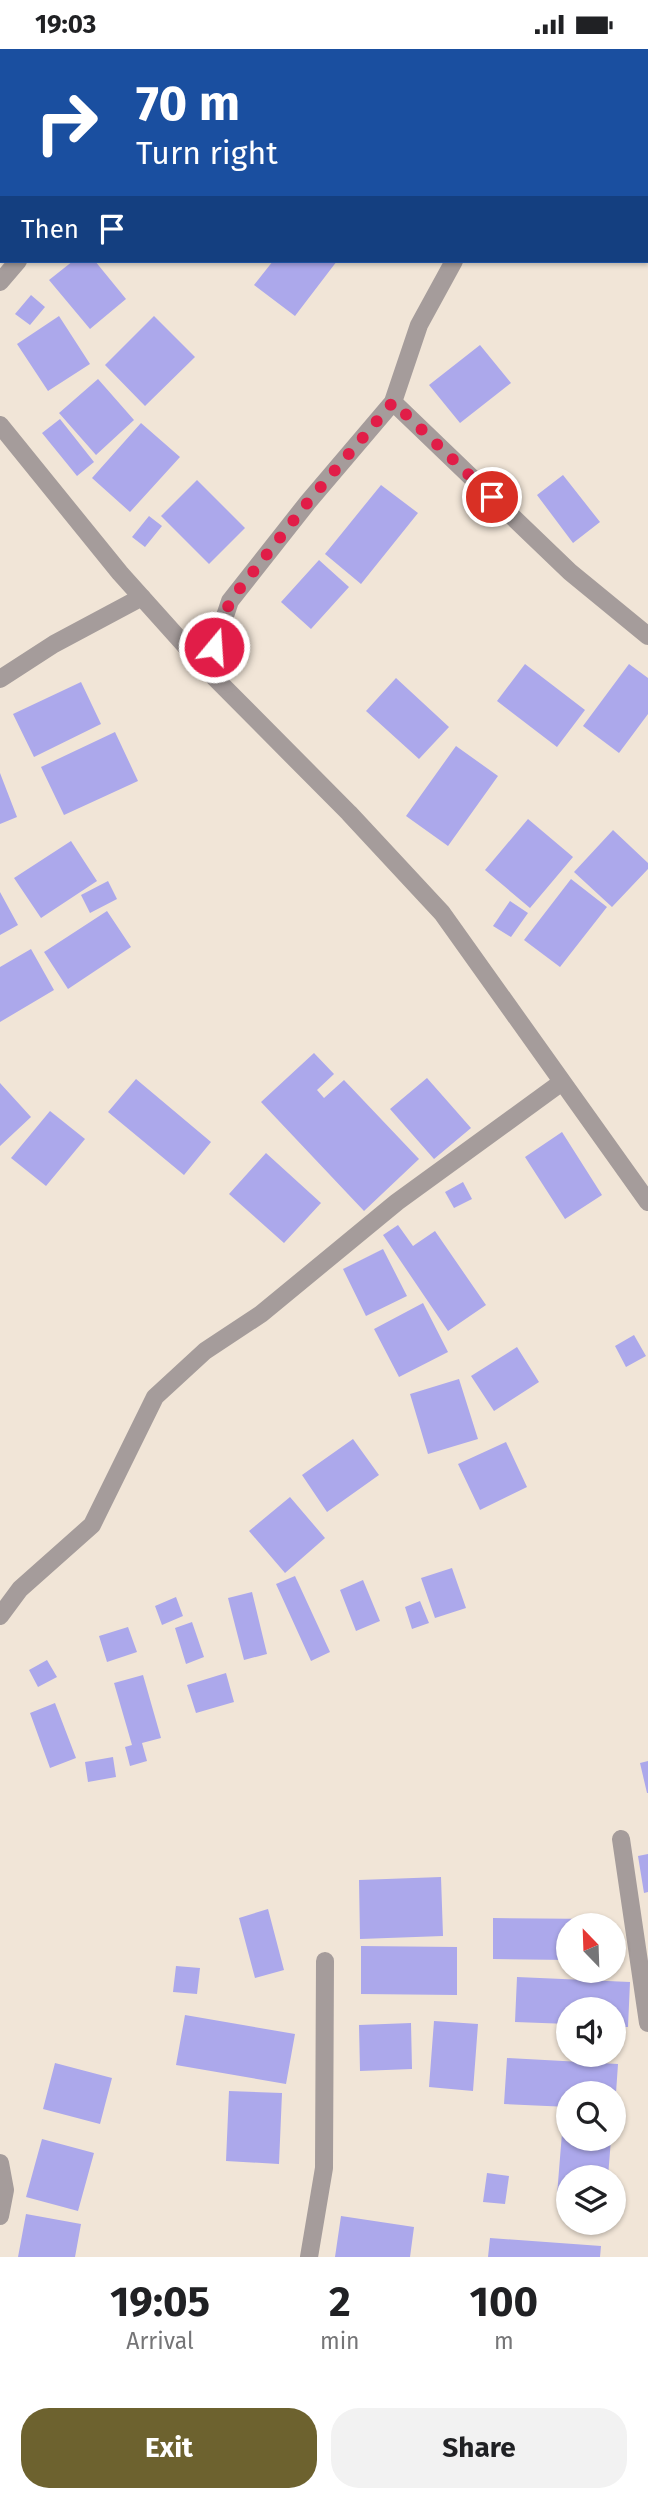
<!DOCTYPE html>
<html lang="en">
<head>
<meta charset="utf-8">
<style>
  body { margin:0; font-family:"Fira Sans",sans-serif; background:#f2f2f2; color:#202124; height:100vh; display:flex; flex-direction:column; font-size:26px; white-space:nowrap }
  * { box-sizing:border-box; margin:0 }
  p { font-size:23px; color:#757577 }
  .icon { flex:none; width:38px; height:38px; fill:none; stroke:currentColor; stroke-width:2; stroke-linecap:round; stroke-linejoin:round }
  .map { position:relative; height:2208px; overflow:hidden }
  .panel { display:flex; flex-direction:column; background:#fff; flex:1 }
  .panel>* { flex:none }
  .hud { position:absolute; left:0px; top:0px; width:649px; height:214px; box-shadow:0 2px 5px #0004; background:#1a4fa0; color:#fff; overflow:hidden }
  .needle { width:46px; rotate:337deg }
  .controls { position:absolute; left:556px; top:1864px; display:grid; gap:14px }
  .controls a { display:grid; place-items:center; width:70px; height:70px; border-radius:50%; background:#fff; box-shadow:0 2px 5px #0004; font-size:35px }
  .pin { position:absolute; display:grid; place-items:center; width:60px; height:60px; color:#fff; margin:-30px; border:4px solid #fff; border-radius:50%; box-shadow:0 2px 7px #0007 }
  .me { position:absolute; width:77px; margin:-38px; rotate:18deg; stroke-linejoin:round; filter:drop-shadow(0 0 5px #0008) }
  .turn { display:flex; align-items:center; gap:24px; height:147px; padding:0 21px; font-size:32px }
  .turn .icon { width:91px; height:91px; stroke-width:2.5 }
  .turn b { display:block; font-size:49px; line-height:60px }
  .then { display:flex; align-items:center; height:66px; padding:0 21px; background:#0003; gap:14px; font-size:26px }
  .eta { display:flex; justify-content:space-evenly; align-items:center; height:119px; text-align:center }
  .eta b { font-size:42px; font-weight:700; line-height:49px }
  .button { display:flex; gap:14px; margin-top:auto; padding:14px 21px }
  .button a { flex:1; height:80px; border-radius:28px; background:#6d622f; color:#fff; font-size:28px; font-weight:700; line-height:80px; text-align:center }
  .button a+a { background:#f2f2f2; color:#202124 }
  .status { display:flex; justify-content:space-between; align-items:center; height:49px; padding:0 35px; background:#fff; direction:ltr }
  .status svg { height:19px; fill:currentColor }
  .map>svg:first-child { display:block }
  .building { fill:#aca8eb }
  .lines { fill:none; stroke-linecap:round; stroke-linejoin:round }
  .street { stroke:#a59c9b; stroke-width:18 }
  .route { stroke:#e11d48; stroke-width:12; stroke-dasharray:0 21.6 }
</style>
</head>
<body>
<div class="status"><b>19:03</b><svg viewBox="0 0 49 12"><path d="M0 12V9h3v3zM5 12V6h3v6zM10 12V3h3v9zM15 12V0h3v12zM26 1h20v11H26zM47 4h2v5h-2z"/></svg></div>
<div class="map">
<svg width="648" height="2208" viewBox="0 0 648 2208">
  <rect width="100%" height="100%" fill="#f1e5d7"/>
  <path class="building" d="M73,212H95L126,250L90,280L49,231Z
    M273,212H337L295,267L254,236Z
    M31,246L45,258L30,276L15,265Z
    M59,267L90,315L48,342L17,295Z
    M154,267L195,308L145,357L105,316Z
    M480,296L511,334L460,374L429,336Z
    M98,330L134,371L96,406L59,364Z
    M60,370L94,413L77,427L42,384Z
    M141,374L180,408L130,463L92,429Z
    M563,426L600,473L573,494L537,446Z
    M197,431L245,479L209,515L161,467Z
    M381,436L418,464L361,535L325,505Z
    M149,467L162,477L145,498L132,488Z
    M319,511L349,538L311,580L281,553Z
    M525,615L585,661L557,698L497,652Z
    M629,615L648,629V665L619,704L583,677Z
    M396,629L449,678L419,710L366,662Z
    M81,633L101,675L34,708L13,665Z
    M115,683L138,732L64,766L41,718Z
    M456,697L498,727L448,797L406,767Z
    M0,724L17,768L0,775Z
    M528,770L573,808L530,859L485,821Z
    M613,781L648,814V820L612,858L574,823Z
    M71,792L97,832L41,869L14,829Z
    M571,830L607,858L560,918L524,891Z
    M108,832L117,850L90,864L81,846Z
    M0,843L18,876L0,886Z
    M510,852L528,864L511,888L493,877Z
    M107,862L131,898L68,940L44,903Z
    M31,900L54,941L0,973V918Z
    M314,1004L334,1025L317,1041L324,1049L344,1031L419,1110L364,1162L261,1053Z
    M427,1029L471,1079L434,1110L390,1060Z
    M136,1030L211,1093L184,1126L108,1063Z
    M0,1034L31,1068L0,1097Z
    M50,1062L85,1090L46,1137L11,1109Z
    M562,1083L602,1146L565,1170L525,1108Z
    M266,1104L321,1154L284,1194L229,1145Z
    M463,1133L472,1150L454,1159L445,1143Z
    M398,1176L413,1197L435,1182L486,1256L448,1282L383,1186Z
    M383,1200L407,1247L366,1267L343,1220Z
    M423,1254L448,1303L399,1328L374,1280Z
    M634,1286L646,1307L626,1318L615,1297Z
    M517,1298L539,1333L494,1362L471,1327Z
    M459,1330L478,1390L428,1405L410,1345Z
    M353,1390L379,1426L327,1463L302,1426Z
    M506,1393L527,1438L480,1461L458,1415Z
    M290,1448L325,1489L285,1524L249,1482Z
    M452,1519L466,1559L435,1569L421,1529Z
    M295,1527L330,1603L311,1612L276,1535Z
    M363,1531L380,1572L356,1582L340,1541Z
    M252,1543L267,1605L244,1611L228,1549Z
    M176,1548L183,1567L162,1576L155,1557Z
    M420,1552L429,1574L412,1580L405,1558Z
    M192,1573L204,1608L186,1615L175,1579Z
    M128,1578L137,1603L107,1613L99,1587Z
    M47,1611L57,1628L38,1638L29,1621Z
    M226,1624L234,1653L196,1664L187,1636Z
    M143,1626L161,1689L142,1694L147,1712L130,1717L125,1698L132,1696L114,1634Z
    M55,1654L76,1709L50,1719L30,1664Z
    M113,1708L116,1728L88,1733L85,1713Z
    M648,1712V1744H647L640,1714Z
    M648,1805V1843L644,1844L638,1807Z
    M441,1828L443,1887L360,1890L359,1831Z
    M268,1860L284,1921L255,1929L239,1869Z
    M493,1869L601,1870V1876H569V1911L493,1910Z
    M361,1897L457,1898V1946L361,1945Z
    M176,1917L200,1919L197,1945L173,1943Z
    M517,1928L630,1933L628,1978H614V1960H569V1975L515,1973Z
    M185,1966L295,1985L286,2035L176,2016Z
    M434,1972L478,1975L473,2042L429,2038Z
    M411,1974L412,2020L360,2022L359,1976Z
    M507,2009L618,2015L616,2044H569V2058L504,2055Z
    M55,2014L112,2029L100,2075L43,2060Z
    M229,2042L282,2044L279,2115L226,2112Z
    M562,2084L569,2085V2090H611L608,2128H569V2146H557Z
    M42,2090L94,2104L78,2162L26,2148Z
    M487,2124L509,2127L505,2155L483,2153Z
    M26,2165L81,2175L75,2208H18Z
    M341,2167L414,2178L410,2208H335Z
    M490,2189L601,2197L600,2208H488Z"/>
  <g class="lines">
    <path class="street" d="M292,0L295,2
      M164,2L165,0
      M613,2L614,0
      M0,233L18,212
      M393,353L570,523L648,587
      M0,376L120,524L207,621L349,764L442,864L648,1153
      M207,621L230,552L308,453L393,353L419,276L454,212
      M0,630L54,595L142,548
      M0,1567L20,1540L92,1476L155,1348L205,1302L261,1265L397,1153L562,1033
      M621,1790L648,1974
      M0,2114L5,2141L0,2167
      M309,2208L324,2119L325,1912"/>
  </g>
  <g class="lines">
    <path class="route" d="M214,598L230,552L308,453L393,353L492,448"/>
  </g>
</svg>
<div class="controls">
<a><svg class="needle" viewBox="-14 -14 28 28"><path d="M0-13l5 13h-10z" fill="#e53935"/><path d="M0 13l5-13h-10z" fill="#757577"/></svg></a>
<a><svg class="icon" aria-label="sound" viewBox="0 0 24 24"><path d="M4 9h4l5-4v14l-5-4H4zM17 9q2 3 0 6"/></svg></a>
<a><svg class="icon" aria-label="search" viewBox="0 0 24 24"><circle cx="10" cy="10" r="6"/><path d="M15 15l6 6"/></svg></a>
<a><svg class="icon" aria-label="layers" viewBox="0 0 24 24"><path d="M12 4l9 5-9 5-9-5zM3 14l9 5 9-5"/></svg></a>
</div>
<div class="pin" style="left:492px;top:448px;background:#d93025"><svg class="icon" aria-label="arrive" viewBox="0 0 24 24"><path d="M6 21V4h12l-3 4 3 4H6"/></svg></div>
<svg class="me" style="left:214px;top:598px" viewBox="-20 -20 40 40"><circle r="17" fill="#e11d48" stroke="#fff" stroke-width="3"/><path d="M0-11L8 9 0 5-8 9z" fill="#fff"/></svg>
<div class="hud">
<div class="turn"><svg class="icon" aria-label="right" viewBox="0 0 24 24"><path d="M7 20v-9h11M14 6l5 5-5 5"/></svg><div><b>70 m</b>Turn right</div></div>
<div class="then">Then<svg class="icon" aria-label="arrive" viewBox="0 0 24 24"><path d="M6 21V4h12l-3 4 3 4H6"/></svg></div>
</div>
</div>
<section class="panel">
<div class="eta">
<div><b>19:05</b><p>Arrival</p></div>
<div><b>2</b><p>min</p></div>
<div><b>100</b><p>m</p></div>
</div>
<div class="button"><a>Exit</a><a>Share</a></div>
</section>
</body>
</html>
